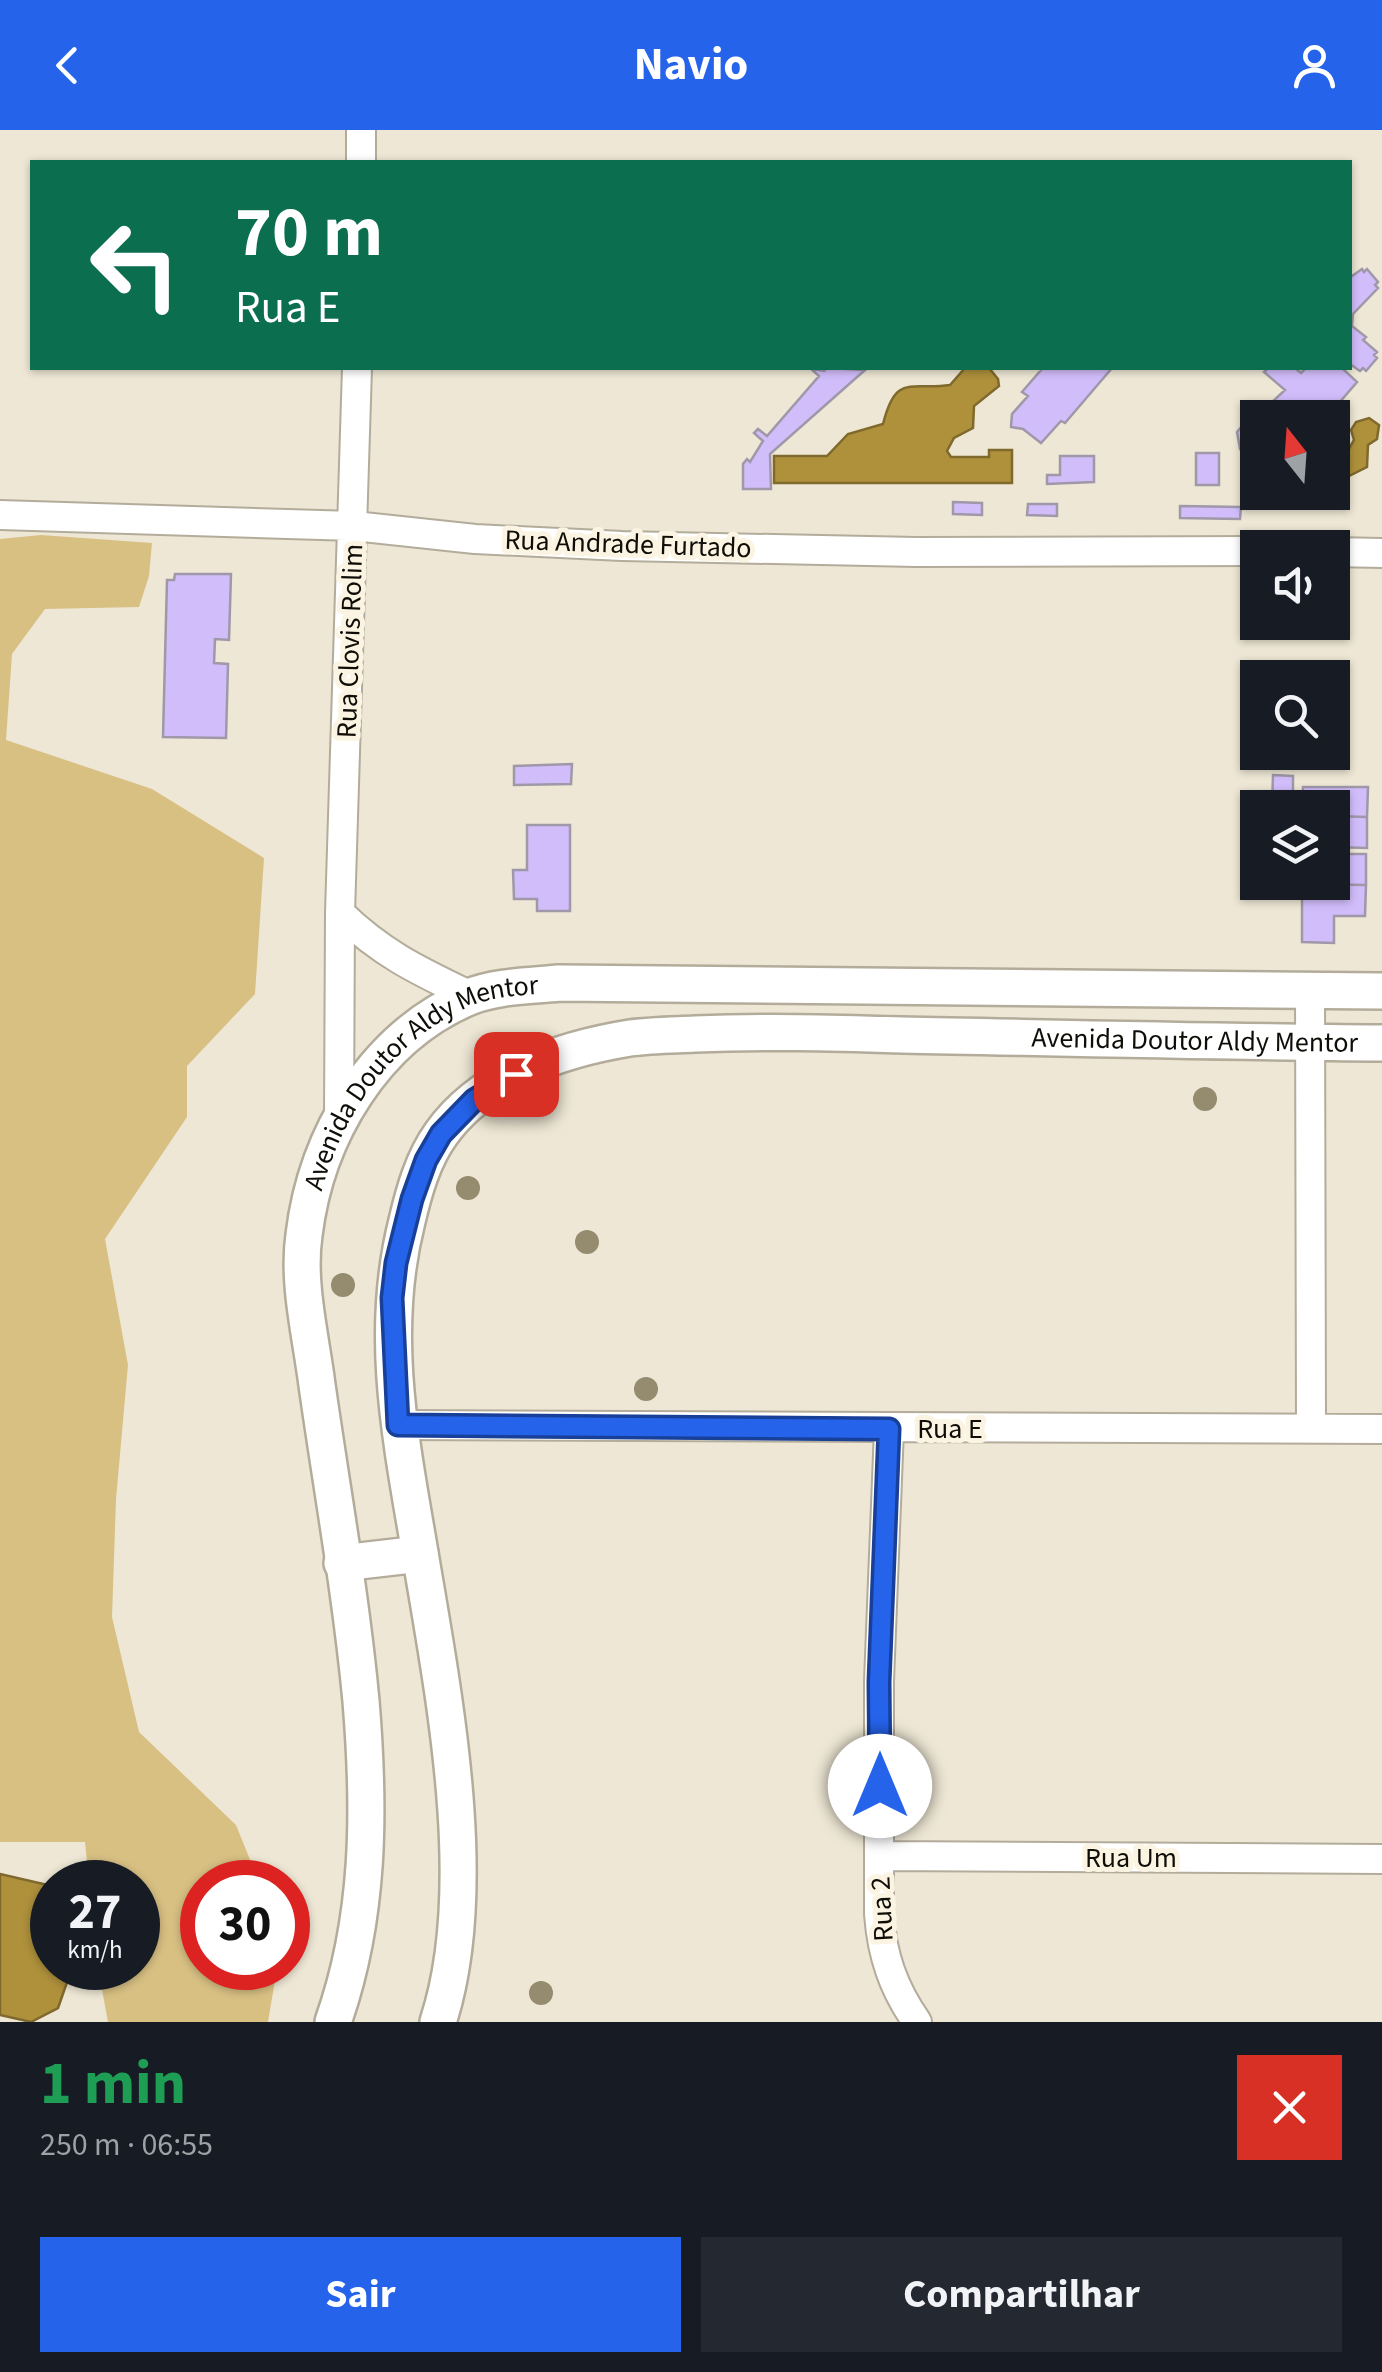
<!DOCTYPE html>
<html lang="pt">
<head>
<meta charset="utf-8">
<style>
  body { margin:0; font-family:"Source Sans 3",sans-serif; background:#242831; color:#f1f3f6; height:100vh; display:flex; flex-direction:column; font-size:38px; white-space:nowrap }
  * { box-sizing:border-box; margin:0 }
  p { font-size:32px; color:#9ea1a6 }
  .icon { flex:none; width:55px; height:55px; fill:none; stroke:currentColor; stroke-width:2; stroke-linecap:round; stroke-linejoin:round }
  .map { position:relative; height:1892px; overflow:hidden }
  .sheet { display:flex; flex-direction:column; background:#171b24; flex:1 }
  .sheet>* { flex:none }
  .hud { position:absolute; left:30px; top:30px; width:1322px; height:210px; border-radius:0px; box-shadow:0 2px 8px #0004; background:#0b6e4f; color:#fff; overflow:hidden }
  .needle { width:65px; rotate:343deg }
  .controls { position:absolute; left:1240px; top:270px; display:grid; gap:20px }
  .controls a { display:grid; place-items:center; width:110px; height:110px; border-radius:0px; background:#171b24; box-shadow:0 2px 8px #0004; font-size:50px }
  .speed { position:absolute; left:30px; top:1730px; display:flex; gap:20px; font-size:50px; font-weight:700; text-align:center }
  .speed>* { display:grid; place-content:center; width:130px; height:130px; border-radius:50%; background:#171b24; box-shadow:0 2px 8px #0004; line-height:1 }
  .speed small { font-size:25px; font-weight:400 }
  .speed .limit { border:15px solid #d22; background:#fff; color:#111 }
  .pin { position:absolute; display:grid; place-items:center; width:85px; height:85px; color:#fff; margin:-42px; border-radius:20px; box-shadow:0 5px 15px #0006 }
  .me { position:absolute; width:110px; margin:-55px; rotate:0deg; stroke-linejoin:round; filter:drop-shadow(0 0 8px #0008) }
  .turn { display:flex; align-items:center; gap:35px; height:210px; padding:0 40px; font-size:45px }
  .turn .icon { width:130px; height:130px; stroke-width:2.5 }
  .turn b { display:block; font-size:70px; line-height:85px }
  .round { display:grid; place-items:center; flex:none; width:105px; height:105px; border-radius:0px; background:#242831 }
  .headline { display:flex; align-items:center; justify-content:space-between; height:170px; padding:0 40px }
  h1 { font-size:60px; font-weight:700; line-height:75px; color:#1e9e55 }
  .button { display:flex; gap:20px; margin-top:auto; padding:20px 40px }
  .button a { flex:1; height:115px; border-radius:0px; background:#2563eb; color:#fff; font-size:40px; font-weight:700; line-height:115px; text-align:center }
  .button a+a { background:#242831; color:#f1f3f6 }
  header { display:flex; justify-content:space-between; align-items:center; height:130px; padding:0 40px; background:#2563eb; color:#fff; font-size:45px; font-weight:700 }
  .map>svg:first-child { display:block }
  .green { fill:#d8c083 }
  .water { fill:#af913c; stroke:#7f692c; stroke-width:2.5 }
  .building { fill:#d2bdfb; stroke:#9e98a9; stroke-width:2.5 }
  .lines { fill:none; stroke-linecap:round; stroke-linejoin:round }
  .minor-casing { stroke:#b3ac9b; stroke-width:32 }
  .tertiary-casing { stroke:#b3ac9b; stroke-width:40 }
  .minor { stroke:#fff; stroke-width:28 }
  .tertiary { stroke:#fff; stroke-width:35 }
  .tree { fill:#958b6f }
  .route-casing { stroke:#184099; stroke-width:25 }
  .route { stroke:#2563eb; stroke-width:18 }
  .labels { text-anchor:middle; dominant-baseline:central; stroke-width:10; stroke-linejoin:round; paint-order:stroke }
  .street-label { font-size:28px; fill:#0f0d07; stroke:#fbf4e2 }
</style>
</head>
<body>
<header><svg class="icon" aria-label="back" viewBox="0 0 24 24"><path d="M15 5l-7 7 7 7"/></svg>Navio<svg class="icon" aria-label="person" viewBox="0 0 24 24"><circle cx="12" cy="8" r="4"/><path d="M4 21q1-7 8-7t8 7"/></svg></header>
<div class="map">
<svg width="1382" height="1892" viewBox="0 0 1382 1892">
  <rect width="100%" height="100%" fill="#eee7d5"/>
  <path class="green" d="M41,405L152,413L149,446L139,477L45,479L12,524L6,610L152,659L264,728L255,864L187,936V987L105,1109L128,1235L116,1369L112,1487L139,1602L236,1695L259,1752H202V1838H277L268,1892H108L98,1838H138V1752H89L85,1712H0V409Z"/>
  <path class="water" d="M965,238H989L998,249L999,256L974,276L973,298L954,308L947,321L951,327H989V320H1012V353H774V326H827L848,304L883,294C896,242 911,261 950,255Z
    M1369,288L1379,295L1377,309L1368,315L1367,337L1333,354V335L1343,329L1354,310L1351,300L1356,292Z
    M0,1744L52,1756V1838H72L58,1878L31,1892L0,1885Z"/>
  <path class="building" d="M1362,139L1364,142L1367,139L1378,152L1375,155L1378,158L1353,184L1352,196L1366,207L1363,210L1377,222L1374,225L1377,228L1366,241L1363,238L1360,241L1350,234V144L1352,146Z
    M810,238L824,241L827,238L865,240L770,324L771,359H743V334L747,329L750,332L763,311L754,303L758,299L767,306L819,246Z
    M1038,238H1112L1065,293L1061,291L1041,313L1023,299L1011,297L1012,284L1028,266L1022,262L1041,240Z
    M1268,238H1295L1301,243L1306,238H1347L1344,240L1357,252L1326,288H1258V326L1247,317L1240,319L1237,302L1253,283L1257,286L1285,260L1264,242Z
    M1196,323H1219V355H1196Z
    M1060,326H1094V352L1047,354V345H1060Z
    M953,372L982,373V385L953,384Z
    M1028,374H1057V386L1027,385Z
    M1180,376L1241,377L1240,389L1180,388Z
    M175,444H231L229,510L215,509L214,533L228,534L226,608L163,607L167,450H174Z
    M572,634L571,654L514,655V636Z
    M1273,645L1293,646V678H1272Z
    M1303,657H1368L1367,687L1332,686V678H1302Z
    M1332,686L1367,687V718L1332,717Z
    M527,695H570V781H537V769H514L513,740H527Z
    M1332,724H1366V755L1300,754L1332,752Z
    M1302,754L1366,755L1365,786H1334V813L1302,812Z"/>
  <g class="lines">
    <g class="minor-casing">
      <path id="minor" d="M361,32V0
        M0,385L354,396L475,409L622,416L916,422L1258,421
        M1332,422L1382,423
        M340,783C382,824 419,841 471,866
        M1310,858L1311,1298
        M339,988L340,783L357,238
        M398,1295L1382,1299
        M889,1299L879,1551V1784C882,1825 893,1858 917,1892
        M879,1726L1382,1729"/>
    </g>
    <g class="tertiary-casing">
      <g id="tertiary">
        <path d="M342,1433L420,1424"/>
        <path id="s1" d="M333,1892C370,1788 370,1680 361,1571C351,1465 332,1360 317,1255C311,1207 297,1153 304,1105C316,1006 374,907 469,867C496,856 530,856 559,853L1382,861"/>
        <path id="s2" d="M438,1892C483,1756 442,1556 419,1417C400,1306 379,1201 407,1091C414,1061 423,1029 441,1004C483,945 562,919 630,908C651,905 674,905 695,904C764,901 833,903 902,905C1062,908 1222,912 1382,913"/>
      </g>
    </g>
    <use href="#minor" class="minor"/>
    <use href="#tertiary" class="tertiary"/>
  </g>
  <g class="tree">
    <circle cx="1205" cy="969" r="12"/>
    <circle cx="468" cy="1058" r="12"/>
    <circle cx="587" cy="1112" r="12"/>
    <circle cx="343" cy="1155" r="12"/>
    <circle cx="646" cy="1259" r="12"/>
    <circle cx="541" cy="1863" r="12"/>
  </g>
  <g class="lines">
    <g class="route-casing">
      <path id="route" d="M516,944L474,970L441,1004L426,1030L412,1069L396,1133L392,1168L398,1295L889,1299L879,1552L880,1656"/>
    </g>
    <use href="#route" class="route"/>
  </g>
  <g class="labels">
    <g class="street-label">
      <text transform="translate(628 414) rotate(2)">Rua Andrade Furtado</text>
      <text transform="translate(350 511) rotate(-88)">Rua Clovis Rolim</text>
      <text stroke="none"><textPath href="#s2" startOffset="1685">Avenida Doutor Aldy Mentor</textPath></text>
      <text stroke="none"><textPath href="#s1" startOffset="1005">Avenida Doutor Aldy Mentor</textPath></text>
      <text x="950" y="1299">Rua E</text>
      <text x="1131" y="1728">Rua Um</text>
      <text transform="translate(882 1779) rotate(-93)">Rua 2</text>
    </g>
  </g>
</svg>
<div class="controls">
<a><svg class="needle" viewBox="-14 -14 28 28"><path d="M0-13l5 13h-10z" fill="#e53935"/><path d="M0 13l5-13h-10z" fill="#9ea1a6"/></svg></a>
<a><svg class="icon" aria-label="sound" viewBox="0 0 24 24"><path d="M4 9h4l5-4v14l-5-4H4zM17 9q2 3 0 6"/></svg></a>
<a><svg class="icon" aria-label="search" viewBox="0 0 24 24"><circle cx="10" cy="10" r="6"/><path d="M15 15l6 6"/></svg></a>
<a><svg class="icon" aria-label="layers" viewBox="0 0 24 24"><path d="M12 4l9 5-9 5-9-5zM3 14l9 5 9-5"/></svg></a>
</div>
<div class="speed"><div>27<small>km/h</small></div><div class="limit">30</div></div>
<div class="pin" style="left:516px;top:944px;background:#d93025"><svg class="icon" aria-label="arrive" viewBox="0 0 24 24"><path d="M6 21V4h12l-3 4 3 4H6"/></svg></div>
<svg class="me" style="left:880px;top:1656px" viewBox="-20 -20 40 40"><circle r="19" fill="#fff"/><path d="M0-13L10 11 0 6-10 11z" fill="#2563eb"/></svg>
<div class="hud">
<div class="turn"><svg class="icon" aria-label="left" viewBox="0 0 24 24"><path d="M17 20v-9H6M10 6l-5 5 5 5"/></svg><div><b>70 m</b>Rua E</div></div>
</div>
</div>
<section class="sheet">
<div class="headline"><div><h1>1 min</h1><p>250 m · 06:55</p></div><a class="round" style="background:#d93025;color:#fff"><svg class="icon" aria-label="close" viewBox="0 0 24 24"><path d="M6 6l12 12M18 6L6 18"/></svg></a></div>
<div class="button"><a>Sair</a><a>Compartilhar</a></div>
</section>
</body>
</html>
